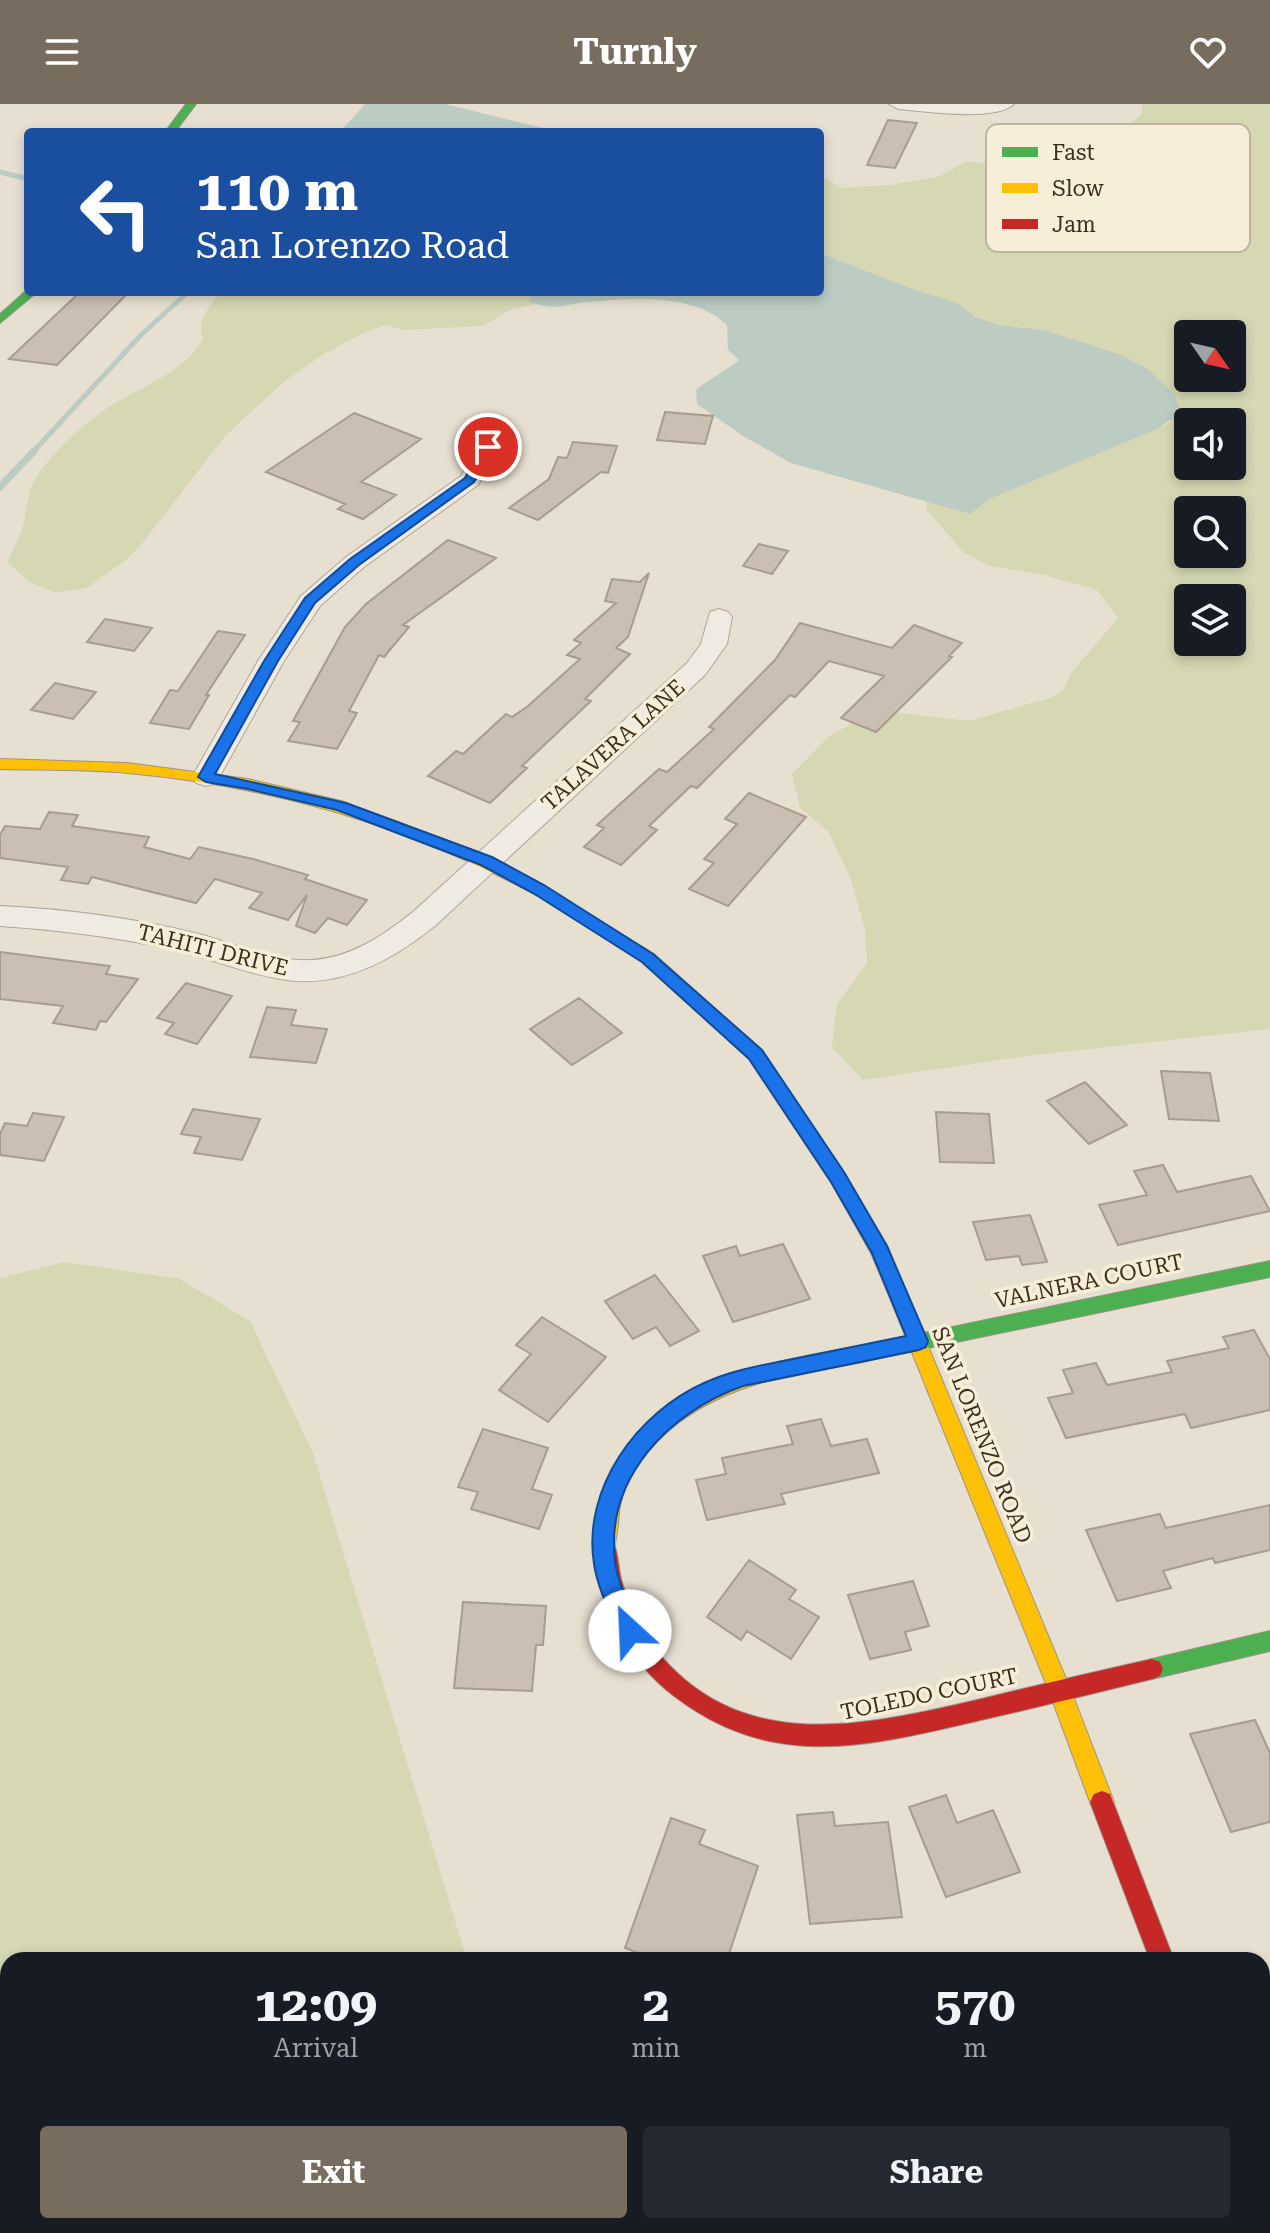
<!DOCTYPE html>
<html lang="en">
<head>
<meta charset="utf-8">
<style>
  body { margin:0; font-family:"Roboto Serif",serif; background:#242831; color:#f1f3f6; height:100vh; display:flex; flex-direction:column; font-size:30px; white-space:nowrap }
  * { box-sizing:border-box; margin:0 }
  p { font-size:26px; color:#9ea1a6 }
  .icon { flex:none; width:44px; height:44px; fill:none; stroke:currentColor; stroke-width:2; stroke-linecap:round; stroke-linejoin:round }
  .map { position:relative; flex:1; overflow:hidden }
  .details { position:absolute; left:0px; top:1848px; width:1270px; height:282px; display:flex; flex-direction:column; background:#171b24; border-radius:24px 24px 0 0; box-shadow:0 4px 12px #0003 }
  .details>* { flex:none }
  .top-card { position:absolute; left:24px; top:24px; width:800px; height:168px; border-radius:8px; box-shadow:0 4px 12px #0003; background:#1a4fa0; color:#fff; overflow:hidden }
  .needle { width:52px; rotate:124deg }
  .fabs { position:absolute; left:1174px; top:216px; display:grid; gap:16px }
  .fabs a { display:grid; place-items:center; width:72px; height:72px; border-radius:8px; background:#171b24; box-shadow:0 4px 12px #0003; font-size:40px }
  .pin { position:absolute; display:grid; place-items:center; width:68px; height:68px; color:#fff; margin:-34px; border:4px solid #fff; border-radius:50%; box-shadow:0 2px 8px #0007 }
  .me { position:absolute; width:88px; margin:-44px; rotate:335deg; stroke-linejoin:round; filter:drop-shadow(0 0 6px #0008) }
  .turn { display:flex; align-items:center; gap:28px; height:168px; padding:0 40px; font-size:36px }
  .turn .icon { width:104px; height:104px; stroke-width:2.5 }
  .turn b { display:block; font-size:56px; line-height:68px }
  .eta { display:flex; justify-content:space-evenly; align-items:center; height:136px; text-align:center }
  .eta b { font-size:48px; font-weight:700; line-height:56px }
  .cta { display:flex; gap:16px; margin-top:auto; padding:16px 40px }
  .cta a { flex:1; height:92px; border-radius:8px; background:#786c5e; color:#fff; font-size:32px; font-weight:700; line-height:92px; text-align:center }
  .cta a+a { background:#242831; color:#f1f3f6 }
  header { display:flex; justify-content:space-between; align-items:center; height:104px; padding:0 40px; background:#786c5e; color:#fff; font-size:36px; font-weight:700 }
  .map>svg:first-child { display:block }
  .green { fill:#d6d7b3; fill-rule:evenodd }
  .water { fill:#bcccc2 }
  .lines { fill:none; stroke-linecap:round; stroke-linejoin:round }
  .stream-far2 { stroke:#bcccc2; stroke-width:5 }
  .stream-far1 { stroke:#bcccc2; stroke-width:7 }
  .stream { stroke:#bcccc2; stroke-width:12 }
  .building { fill:#cbbfb2; stroke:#a89c90; stroke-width:2 }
  .street-casing { stroke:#ada599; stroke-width:2 }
  .fast-casing { stroke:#9c958a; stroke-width:2 }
  .slow-casing { stroke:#9c958a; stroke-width:2 }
  .jam-casing { stroke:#9c958a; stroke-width:2 }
  .street { fill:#efebe3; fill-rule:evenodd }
  .fast { fill:#4caf50; fill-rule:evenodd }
  .slow { fill:#ffc107; fill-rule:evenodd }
  .jam { fill:#c62828; fill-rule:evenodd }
  .route { fill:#1a73e8; stroke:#114b97; stroke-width:2 }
  .labels { text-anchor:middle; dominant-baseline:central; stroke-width:7; stroke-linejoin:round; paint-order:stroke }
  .street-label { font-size:22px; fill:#3d2e20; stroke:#f7eed8 }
  .key { fill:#f7eed8; stroke:#bfb4a1; stroke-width:2 }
  .key-label { font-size:22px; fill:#3d2e20 }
</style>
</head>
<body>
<header><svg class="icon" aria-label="menu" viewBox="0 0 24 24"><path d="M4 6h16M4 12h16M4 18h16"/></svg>Turnly<svg class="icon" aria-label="heart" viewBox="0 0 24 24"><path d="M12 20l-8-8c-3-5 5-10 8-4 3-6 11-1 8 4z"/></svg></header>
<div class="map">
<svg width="1270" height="2129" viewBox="0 0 1270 2129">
  <rect width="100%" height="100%" fill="#e7e0d1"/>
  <path class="green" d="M1142,0H1270V925L1026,952L863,976L832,944L837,900L867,859L865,826L851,776L829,728L800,704L792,670L828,633L875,606L969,617L1050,594L1063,586L1071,569L1118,514L1097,486L1044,471L989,462L963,448L927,406L926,397L970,410L990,395L1171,318L1121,251L1044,226L999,221L975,213L958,200L910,184L820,149V73L844,84L890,81L938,73L967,57L1054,70L1086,58L1142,10ZM1188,230H1232V274H1188ZM1188,318H1232V362H1188ZM1188,406H1232V450H1188ZM1188,494H1232V538H1188Z
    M222,188H557L531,191L528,197L536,200L510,206L482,222L403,226L386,221L361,230L324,250L285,277L226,331L144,437L126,456L87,484L56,489L28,477L8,458C13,445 21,431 24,418C27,399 29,382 41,366C60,342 83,320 109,303C140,283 184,269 203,235C196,215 209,202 222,188Z
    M65,1158L180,1175L250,1217L313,1349L467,1856H8V2122H131L105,2129H0V1174Z"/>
  <path class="water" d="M365,0H445L559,28H340Z
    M820,149L910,184L959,200L975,213L999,221L1044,226L1121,251L1149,266L1175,291L1181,308L1157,325L990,395L970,410L791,359L743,332L697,300L696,286C709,274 725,268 739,256L728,246L727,221C693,189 632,194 589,198C562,200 556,208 528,197L531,191L557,188H820Z"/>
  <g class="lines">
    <path class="stream-far2" d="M0,68L28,75
      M32,349L141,231L188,188"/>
    <path class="stream-far1" d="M0,383L34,347"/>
    <path class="stream" d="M1200,2122L1205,2129
      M1050,2129L1078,2122"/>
  </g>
  <path class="building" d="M888,16L917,19L895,64L867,61Z
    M80,188H129L57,261L9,255Z
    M665,308L713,312L705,340L657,336Z
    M354,309L421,335L361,378L396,391L363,415L338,405L345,400L266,368Z
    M573,338L617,342L608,369L601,368L538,416L509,404L549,375L558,353L567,354Z
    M448,436L496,454L403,521L409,523L384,553L379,551L349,607L357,609L337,645L288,637L300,618L293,617L345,523L366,500Z
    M759,440L788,447L772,470L743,462Z
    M649,469L628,533L616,544L630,550L585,595L591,597L522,662L527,664L490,699L428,672L456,647L463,650L506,610L512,613L528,602L580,555L567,551L581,539L574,536L616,499L605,497L612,475L640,478Z
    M105,515L152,524L134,547L87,538Z
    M800,519L892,544L914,521L962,539L949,552L952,553L876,628L841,614L884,572L829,557L795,593L790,591L697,684L691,682L649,722L657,726L621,761L584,743L604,724L597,721L659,665L667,668L714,625L709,623L775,556Z
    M218,527L245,531L206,591H209L189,625L150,619L170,586L178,587Z
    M55,579L96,588L73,615L31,606Z
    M749,689L806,713L728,802L689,785L714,759L704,755L737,720L725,715Z
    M49,708L78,711L72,722L149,733L144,743L190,755L199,743L253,755L308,771L305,775L367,796L347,821L328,814L315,829L296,822L307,791L288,816L249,804L262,789L215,775L196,799L92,773L88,780L61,776L68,763L0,754V731L5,722L40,725Z
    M0,848L110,862L106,870L138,875L106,918L100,917L96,926L53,919L63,902L0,895Z
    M186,879L232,892L197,940L165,930L174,919L157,914Z
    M579,894L622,929L572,961L530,925Z
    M267,903L296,906L291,921L327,925L316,959L250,953Z
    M1161,967L1210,969L1219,1017L1169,1015Z
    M1085,978L1127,1021L1089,1040L1047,997Z
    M193,1005L260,1015L242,1056L194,1049L201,1033L181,1030Z
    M936,1008L989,1010L994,1059L940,1058Z
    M33,1009L64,1013L44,1057L0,1051V1030L5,1019L27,1022Z
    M1163,1061L1177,1088L1251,1072L1270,1107L1118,1141L1099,1101L1147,1091L1134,1067Z
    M1030,1111L1047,1158L1022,1161L1019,1152L986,1156L973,1118Z
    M783,1140L810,1195L733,1218L703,1152L736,1142L740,1152Z
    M655,1171L699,1227L670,1242L656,1223L633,1235L605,1197Z
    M542,1213L606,1253L548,1318L499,1286L531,1250L516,1241Z
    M1254,1226L1270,1255V1306L1191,1324L1185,1310L1066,1334L1048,1294L1073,1289L1063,1266L1096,1259L1107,1281L1172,1268L1167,1257L1229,1244L1223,1233Z
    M821,1315L831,1342L867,1335L879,1369L781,1390L785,1400L707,1416L696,1376L726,1370L722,1354L793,1340L787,1322Z
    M483,1325L548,1344L532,1385L552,1391L539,1425L471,1405L478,1388L458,1383Z
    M1270,1401V1446L1215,1459L1213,1454L1163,1467L1171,1484L1117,1497L1086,1426L1160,1410L1166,1424Z
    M749,1456L796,1486L789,1495L819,1513L791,1555L747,1527L741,1536L707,1513Z
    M913,1477L929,1522L905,1528L911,1546L870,1555L848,1491Z
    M463,1498L546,1502L543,1541H536L532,1587L454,1584Z
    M1255,1616L1270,1649V1718L1231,1728L1190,1630Z
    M946,1691L957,1719L993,1706L1020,1768L946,1793L909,1703Z
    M833,1708L835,1722L888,1718L902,1813L810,1820L797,1711Z
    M671,1714L705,1726L699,1740L758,1762L727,1856H656L625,1844Z"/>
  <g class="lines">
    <g class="street-casing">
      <path id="street" d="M889,0H1014C995,18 924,7 898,5Z
        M488,336L496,338L500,343L478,381L364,463L320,502L284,557L216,679L206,682L196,679L192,673L258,557L301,492L346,453L461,372L480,338Z
        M719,505L728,508L732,513L727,540L705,571L436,821C392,857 338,886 280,875C244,869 210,854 175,846C117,833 59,826 0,822V802C67,805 134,814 199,830C236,840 273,858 312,856C351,854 384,831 414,807L687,559L701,540L710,508Z"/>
    </g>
    <g class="fast-casing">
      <path id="fast" d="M186,0H196L175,28H165Z
        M27,186L37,188L0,219V210Z
        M546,784L654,850L761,946L843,1068L887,1142L904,1184L902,1189L895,1192L888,1189L871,1149L831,1078L749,954L642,858L540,793L538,789Z
        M1270,1157V1173L875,1255L868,1253L865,1247L868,1241L875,1239Z
        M1270,1527V1547L1152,1575L1144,1572L1141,1565L1144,1558L1152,1555Z"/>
    </g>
    <g class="slow-casing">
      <path id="slow" d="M0,655L127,659L248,675L341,697L491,753L554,789L552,793H540C408,722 278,683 128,669C86,665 43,666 0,665Z
        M895,1176L902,1179L904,1184L1071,1587L1114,1698L1110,1706L1102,1709L1094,1706L1090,1698L1049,1587L886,1184L888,1179Z
        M875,1239L882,1241L885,1247L882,1253C857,1261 829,1263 804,1268C731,1282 659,1312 626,1382C615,1405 621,1429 612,1448L605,1451L598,1448C588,1428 598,1395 608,1376C663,1268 768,1260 875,1239Z
        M1270,1965V1991L1262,1993V1967Z
        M1262,2094L1270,2097V2129H1258L1255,2122H1262Z"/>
    </g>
    <g class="jam-casing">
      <path id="jam" d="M605,1431L612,1434C618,1447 618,1462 621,1475C627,1499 638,1521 652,1541C738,1653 863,1622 981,1595C1038,1581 1095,1568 1152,1555L1160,1558L1163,1565L1160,1572L1152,1575C1095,1589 1038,1603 981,1616C869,1642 773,1668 674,1592C626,1556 602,1500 594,1441L598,1434Z
        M1102,1687L1110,1690L1174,1856H1150L1090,1698L1094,1690Z
        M707,2122H756L753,2129H704Z"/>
    </g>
    <use href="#street" class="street"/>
    <use href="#fast" class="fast"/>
    <use href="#slow" class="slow"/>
    <use href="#jam" class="jam"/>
  </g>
  <path class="route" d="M483,340L494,343L474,378L359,461L315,499L278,557L215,670L346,699L492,753L544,781L653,850L762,946L844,1068L887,1142L928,1237L926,1243L919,1246L743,1282C669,1308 605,1374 615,1457C618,1482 631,1504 641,1527L638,1534L630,1537L622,1534C611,1510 598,1486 594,1460C582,1384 637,1309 704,1279C732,1266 763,1261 793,1255C831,1247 868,1240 906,1232L872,1149L831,1078L749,955L642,858L533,789L481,761L337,706L248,685L206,678L198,673L264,557L305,494L350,455L465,374Z"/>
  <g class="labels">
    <g class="street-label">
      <text transform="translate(613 641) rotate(-42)">TALAVERA LANE</text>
      <text transform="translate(213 846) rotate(14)">TAHITI DRIVE</text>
      <text transform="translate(1089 1177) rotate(-12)">VALNERA COURT</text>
      <text transform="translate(982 1331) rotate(68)">SAN LORENZO ROAD</text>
      <text transform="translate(929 1590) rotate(-12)">TOLEDO COURT</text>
    </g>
  </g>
  <rect x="986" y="20" width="264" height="128" rx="12" class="key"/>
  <rect x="1002" y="43" width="36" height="10" fill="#4caf50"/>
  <rect x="1002" y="79" width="36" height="10" fill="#ffc107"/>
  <rect x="1002" y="115" width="36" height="10" fill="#c62828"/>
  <g class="key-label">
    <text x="1052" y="56">Fast</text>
    <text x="1052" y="92">Slow</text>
    <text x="1052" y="128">Jam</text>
  </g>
</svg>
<div class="fabs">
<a><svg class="needle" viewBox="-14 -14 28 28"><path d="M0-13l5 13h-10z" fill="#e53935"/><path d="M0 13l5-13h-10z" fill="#9ea1a6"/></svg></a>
<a><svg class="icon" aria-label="sound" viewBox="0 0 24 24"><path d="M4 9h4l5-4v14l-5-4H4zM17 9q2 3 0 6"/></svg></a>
<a><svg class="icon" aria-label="search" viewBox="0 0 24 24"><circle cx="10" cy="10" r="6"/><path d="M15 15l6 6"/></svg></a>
<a><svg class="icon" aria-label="layers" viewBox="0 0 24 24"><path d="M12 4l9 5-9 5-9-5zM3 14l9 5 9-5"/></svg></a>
</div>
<div class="pin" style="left:488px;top:343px;background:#d93025"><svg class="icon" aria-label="arrive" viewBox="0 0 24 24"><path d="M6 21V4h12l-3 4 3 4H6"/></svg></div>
<svg class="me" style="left:630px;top:1527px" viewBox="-20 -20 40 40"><circle r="19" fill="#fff"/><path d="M0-13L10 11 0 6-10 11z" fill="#1a73e8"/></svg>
<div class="top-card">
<div class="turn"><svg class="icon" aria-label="left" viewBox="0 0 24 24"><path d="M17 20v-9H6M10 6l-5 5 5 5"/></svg><div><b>110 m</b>San Lorenzo Road</div></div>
</div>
<section class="details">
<div class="eta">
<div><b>12:09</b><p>Arrival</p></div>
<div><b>2</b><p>min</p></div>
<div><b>570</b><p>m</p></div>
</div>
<div class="cta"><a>Exit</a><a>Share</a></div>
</section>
</div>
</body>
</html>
